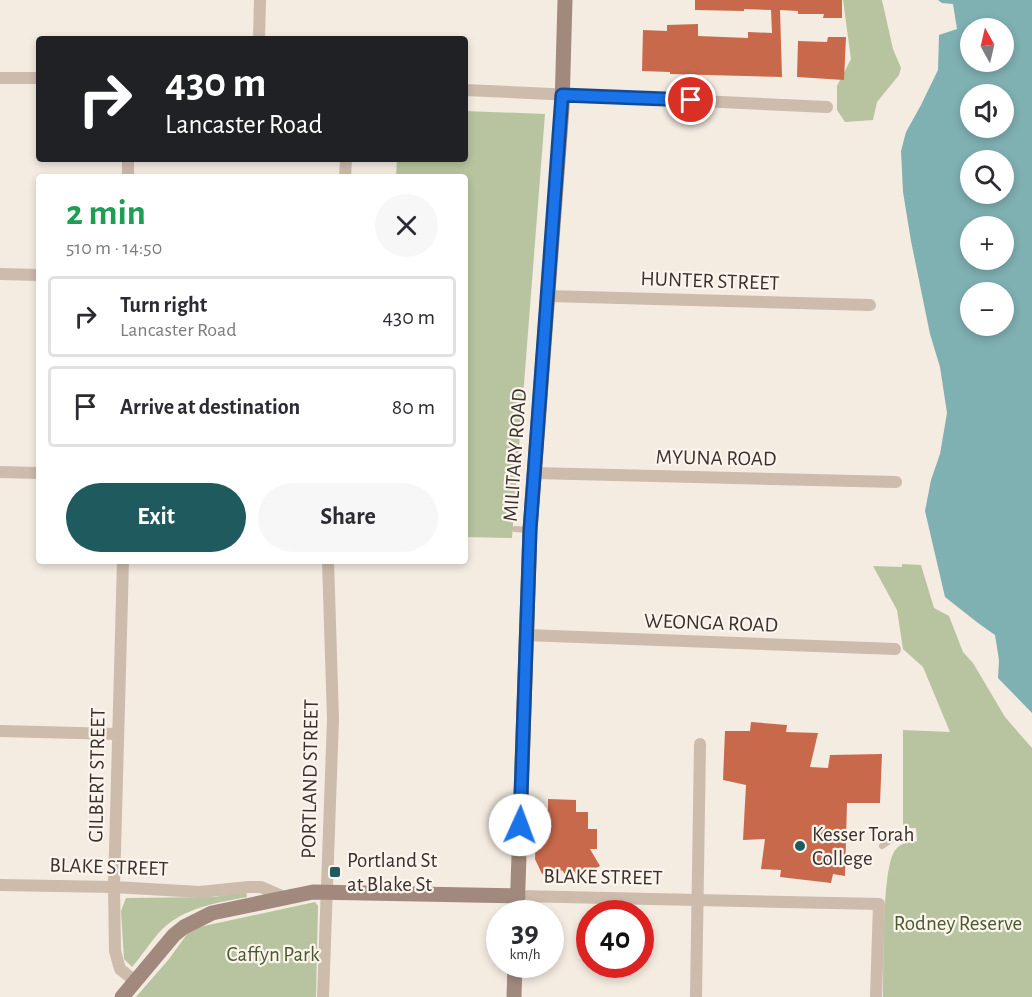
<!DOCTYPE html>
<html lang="en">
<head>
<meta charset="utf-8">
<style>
  body { margin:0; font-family:"Alegreya Sans",sans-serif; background:#f7f7f7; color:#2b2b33; height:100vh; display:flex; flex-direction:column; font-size:22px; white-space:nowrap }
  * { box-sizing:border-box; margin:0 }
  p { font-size:20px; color:#7c7c81 }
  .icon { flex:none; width:33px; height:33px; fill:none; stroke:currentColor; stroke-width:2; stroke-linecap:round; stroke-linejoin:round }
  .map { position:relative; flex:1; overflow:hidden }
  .drawer { position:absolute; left:36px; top:174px; width:432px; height:390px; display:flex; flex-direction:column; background:#fff; border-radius:6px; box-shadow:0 3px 9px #0003 }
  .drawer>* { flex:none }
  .hud { position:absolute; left:36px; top:36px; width:432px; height:126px; border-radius:6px; box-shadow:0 3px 9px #0003; background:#202124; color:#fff; overflow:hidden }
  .needle { width:39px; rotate:352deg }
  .fabs { position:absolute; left:960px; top:18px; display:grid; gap:12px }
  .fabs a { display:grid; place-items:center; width:54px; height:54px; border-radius:50%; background:#fff; box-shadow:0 3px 9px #0003; font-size:30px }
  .speed { position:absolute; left:486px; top:900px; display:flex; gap:12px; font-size:30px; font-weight:700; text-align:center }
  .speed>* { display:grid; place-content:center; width:78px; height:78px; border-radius:50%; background:#fff; box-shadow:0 3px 9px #0003; line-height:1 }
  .speed small { font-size:15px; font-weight:400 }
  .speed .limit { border:9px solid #d22; background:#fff; color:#111 }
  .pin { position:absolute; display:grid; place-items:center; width:51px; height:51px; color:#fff; margin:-26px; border:3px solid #fff; border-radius:50%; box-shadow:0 2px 6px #0007 }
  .me { position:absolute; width:66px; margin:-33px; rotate:2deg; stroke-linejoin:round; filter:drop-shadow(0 0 4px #0008) }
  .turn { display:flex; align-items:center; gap:21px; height:126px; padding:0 30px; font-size:27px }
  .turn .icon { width:78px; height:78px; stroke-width:2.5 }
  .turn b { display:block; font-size:42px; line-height:51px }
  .round { display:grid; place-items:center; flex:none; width:63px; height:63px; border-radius:32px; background:#f7f7f7 }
  .headline { display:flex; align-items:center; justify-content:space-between; height:102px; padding:0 30px }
  h1 { font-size:36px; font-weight:700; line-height:45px; color:#1e9e55 }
  .primary-button { display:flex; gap:12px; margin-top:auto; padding:12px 30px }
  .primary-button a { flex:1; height:69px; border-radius:36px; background:#1f5a5e; color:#fff; font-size:24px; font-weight:700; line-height:69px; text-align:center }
  .primary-button a+a { background:#f7f7f7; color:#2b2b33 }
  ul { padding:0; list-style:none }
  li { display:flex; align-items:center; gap:18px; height:81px; margin:0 12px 9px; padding:0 18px; border:3px solid #e1e1e2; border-radius:6px }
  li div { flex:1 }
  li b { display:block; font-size:22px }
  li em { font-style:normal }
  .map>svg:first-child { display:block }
  .green { fill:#b8c4a0 }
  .water { fill:#7fb0b2; fill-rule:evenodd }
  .building { fill:#c8694b }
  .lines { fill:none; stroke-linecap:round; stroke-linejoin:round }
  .lane { stroke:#cdbbac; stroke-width:6 }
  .street { stroke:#cdbbac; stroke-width:12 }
  .secondary { stroke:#a18a7d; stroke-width:15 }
  .route-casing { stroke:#114b97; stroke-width:15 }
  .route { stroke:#1a73e8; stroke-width:10 }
  .poi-dot { fill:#1f5a5e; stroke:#fbf5ee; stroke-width:2 }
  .labels { text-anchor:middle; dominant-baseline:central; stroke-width:4.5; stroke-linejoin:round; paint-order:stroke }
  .street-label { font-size:21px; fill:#3b302b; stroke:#fbf5ee }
  .poi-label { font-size:21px; fill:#3b302b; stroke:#fbf5ee; text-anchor:start }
  .park-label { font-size:21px; fill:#4a5a2e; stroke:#fbf5ee }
</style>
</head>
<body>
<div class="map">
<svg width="1032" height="997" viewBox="0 0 1032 997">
  <rect width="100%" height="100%" fill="#f4ebe1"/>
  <path class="green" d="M843,0H882L893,49L901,68L899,75L877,102L873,120L845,122L837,110V86L851,59Z
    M465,111L545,114L512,538L465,537V177H396L397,159H465Z
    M902,564L921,565L934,608L949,616L963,652L973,663L1005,717L1032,748V997H883C884,970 881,865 896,849C901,843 910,842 917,841L916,828H903V730L950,732L923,667L903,649L897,610L873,566L902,567Z
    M246,891L247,897C220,902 190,907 168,924C154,935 144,954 132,967L124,959L121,911L126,898L215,897Z
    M315,902L318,906L316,997H136L169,959L190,930L199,927Z"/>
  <path class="water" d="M938,0H1032V713L998,678L999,660L995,635L978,623L945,597L925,511L931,480L940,454L947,413L940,367L930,334L911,241L903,192L901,151L906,132L921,105L938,70L939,35L957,29L953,4L942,3ZM1004,28V62H970V28ZM970,94H1004V128H970ZM970,160H1004V194H970ZM1004,226V260H970V226ZM1004,292V326H970V292Z"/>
  <path class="building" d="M695,0H842V18H823L824,14H798V11L780,10L782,77L670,74V72L642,71L643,30L667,31V25L698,24V36L748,38V32L772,33L771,10L744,9V11L695,10Z
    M828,37H846L844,80L797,77L798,41L827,42Z
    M751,722L787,725L786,732L818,733L810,767L828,768L830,755L882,754L880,803H847L845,876L833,874L831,883L780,877L781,870L761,869L765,839L743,840L746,785L723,780L725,731H750Z
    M548,799L576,800V812H588V829H597V849H590L600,866L578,877L574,871L566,876L562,870L553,875L550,869L542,874L535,859L536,829H538V814H541V810H548Z"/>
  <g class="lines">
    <path class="lane" d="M515,529L530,530
      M882,846L894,838L912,835"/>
    <path class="street" d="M259,39L260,0
      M0,78H39
      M465,90L827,107
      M128,177V159
      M345,177L346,159
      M0,274L39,275
      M548,296L870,305
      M0,472L39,473
      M534,473L896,482
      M123,561L114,887L115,951L120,969L135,981
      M526,635L895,649
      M0,731L117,734
      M0,885L114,887L200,892L249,887H261L286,898
      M518,896L879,904L876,997
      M323,997L333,719L328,561
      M696,997L700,744"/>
    <path class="secondary" d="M517,914L530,530L562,107L565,0
      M122,997L174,935L184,927L212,913L313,892L518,896
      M514,997L515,964"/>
  </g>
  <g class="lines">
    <g class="route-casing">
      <path id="route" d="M520,825L530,530L562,95L691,100"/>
    </g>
    <use href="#route" class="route"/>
  </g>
  <g class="poi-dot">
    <circle cx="800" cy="846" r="6"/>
    <rect x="329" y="866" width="12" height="12" rx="3"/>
  </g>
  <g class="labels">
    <g class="street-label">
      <text transform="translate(710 281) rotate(2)">HUNTER STREET</text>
      <text transform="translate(515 455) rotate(-86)">MILITARY ROAD</text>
      <text transform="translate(716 458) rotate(1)">MYUNA ROAD</text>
      <text transform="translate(711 623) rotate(2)">WEONGA ROAD</text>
      <text transform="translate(97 775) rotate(-89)">GILBERT STREET</text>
      <text transform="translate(310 779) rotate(-89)">PORTLAND STREET</text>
      <text transform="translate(109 867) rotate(2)">BLAKE STREET</text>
      <text transform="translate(603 877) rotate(1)">BLAKE STREET</text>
    </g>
    <g class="poi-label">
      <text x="812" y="834">Kesser Torah<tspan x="812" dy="24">College</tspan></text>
      <text x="347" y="860">Portland St<tspan x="347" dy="24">at Blake St</tspan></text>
    </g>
    <g class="park-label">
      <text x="958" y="923">Rodney Reserve</text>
      <text x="273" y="954">Caffyn Park</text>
    </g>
  </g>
</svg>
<div class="fabs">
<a><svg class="needle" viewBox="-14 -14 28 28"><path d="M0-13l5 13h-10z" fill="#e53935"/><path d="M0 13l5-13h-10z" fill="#7c7c81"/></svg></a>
<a><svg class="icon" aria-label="sound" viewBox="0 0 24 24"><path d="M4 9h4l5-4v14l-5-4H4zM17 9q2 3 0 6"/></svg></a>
<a><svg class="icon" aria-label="search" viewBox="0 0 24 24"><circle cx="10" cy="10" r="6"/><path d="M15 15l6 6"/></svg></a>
<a>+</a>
<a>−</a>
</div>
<div class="speed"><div>39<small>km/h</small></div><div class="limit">40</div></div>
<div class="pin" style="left:691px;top:100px;background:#d93025"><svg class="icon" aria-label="arrive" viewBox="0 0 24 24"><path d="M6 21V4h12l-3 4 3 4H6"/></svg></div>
<svg class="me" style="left:520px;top:825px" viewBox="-20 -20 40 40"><circle r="19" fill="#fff"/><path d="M0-13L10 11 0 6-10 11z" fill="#1a73e8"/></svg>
<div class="hud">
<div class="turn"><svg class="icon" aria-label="right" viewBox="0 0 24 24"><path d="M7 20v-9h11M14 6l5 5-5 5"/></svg><div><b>430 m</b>Lancaster Road</div></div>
</div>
<section class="drawer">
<div class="headline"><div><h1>2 min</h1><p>510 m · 14:50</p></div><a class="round"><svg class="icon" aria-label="close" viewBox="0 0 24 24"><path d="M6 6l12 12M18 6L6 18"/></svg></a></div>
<ul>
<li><svg class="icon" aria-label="right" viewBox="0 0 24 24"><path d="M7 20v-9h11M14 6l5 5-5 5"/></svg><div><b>Turn right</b><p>Lancaster Road</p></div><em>430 m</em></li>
<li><svg class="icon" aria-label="arrive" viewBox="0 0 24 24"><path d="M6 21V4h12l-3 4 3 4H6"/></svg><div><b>Arrive at destination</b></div><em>80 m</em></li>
</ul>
<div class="primary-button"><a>Exit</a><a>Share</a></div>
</section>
</div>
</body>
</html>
